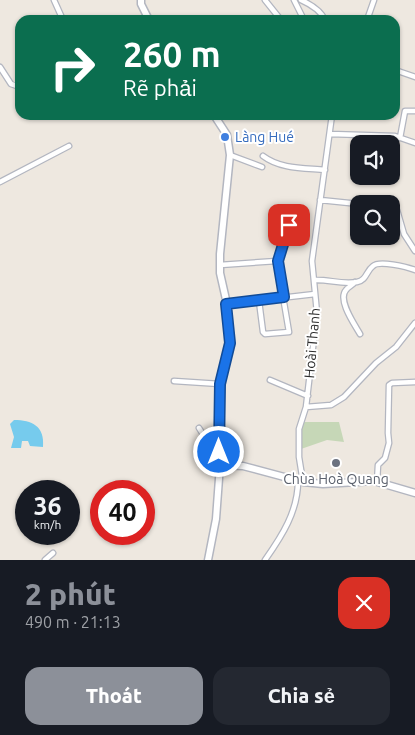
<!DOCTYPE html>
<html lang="vi">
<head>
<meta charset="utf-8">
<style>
  body { margin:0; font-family:Ubuntu,sans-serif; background:#242831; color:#f1f3f6; height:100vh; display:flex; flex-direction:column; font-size:19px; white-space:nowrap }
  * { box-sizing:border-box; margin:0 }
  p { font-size:16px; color:#9ea1a6 }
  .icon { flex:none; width:28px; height:28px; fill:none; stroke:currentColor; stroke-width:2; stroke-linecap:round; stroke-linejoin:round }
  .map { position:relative; height:560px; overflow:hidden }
  .panel { display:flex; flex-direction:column; background:#171b24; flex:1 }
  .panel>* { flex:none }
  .top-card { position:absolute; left:15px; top:15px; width:385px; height:105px; border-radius:15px; box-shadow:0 1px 4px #0004; background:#0b6e4f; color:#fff; overflow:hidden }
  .tools { position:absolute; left:350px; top:135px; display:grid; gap:10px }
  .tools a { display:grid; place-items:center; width:50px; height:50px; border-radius:10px; background:#171b24; box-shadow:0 1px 4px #0004; font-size:25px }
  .speed { position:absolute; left:15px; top:480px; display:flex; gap:10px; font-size:25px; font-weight:700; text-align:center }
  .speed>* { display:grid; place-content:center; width:65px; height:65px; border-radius:50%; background:#171b24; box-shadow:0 1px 4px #0004; line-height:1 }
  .speed small { font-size:12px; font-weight:400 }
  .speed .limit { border:8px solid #d22; background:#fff; color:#111 }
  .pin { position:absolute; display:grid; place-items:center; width:42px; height:42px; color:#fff; margin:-21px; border-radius:10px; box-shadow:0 2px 8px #0006 }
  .me { position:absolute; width:55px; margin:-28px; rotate:0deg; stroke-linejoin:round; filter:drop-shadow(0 0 4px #0008) }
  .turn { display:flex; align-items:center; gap:18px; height:105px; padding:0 25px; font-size:22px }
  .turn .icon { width:65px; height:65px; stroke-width:2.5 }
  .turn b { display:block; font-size:35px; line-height:42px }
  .round { display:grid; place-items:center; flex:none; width:52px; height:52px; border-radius:15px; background:#242831 }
  .overview { display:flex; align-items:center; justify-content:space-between; height:85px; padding:0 25px }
  h1 { font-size:30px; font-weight:800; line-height:38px; color:#8c9099 }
  .button { display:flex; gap:10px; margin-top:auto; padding:10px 25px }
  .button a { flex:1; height:58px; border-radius:15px; background:#8c9099; color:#fff; font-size:20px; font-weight:800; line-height:58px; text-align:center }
  .button a+a { background:#242831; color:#f1f3f6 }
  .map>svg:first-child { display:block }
  .cemetery { fill:#c6d7b7 }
  .water { fill:#76cbed }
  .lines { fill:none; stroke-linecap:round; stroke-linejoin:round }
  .street-casing { stroke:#b3b6c0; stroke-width:7 }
  .secondary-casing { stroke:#b3b6c0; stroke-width:9 }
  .street { stroke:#fff; stroke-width:4.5 }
  .secondary { stroke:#fff; stroke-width:6 }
  .route-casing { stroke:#114b97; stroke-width:12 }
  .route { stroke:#1a73e8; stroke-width:9 }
  .shop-dot { fill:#3f7fe0; stroke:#fff; stroke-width:2 }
  .worship-dot { fill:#6b7280; stroke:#fff; stroke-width:2 }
  .labels { text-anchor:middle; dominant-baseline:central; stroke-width:4; stroke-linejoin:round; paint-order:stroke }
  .shop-label { font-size:14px; fill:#366cbe; stroke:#fff; text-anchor:start }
  .street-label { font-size:14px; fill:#2d2d2d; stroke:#fff }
  .worship-label { font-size:14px; fill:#5b616d; stroke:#fff }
</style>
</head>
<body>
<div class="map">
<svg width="415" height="560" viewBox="0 0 415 560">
  <rect width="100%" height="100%" fill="#eee8e0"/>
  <path class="cemetery" d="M303,422H339L344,442L327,440L301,449L300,432Z"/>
  <path class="water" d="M14,420C32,420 45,426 43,447L30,446L28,441H22L21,448H11L14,437L10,424Z"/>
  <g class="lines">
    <g class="street-casing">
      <path id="street" d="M54,0L63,20
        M265,0L281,20
        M294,0L304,20
        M301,0C310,4 321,11 325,20
        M367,20L374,0
        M0,67L11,84L20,87
        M395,70L415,77
        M330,134L395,136L415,143
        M400,138L405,111H415
        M230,155L262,167
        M263,156C280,169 304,168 325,170
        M0,182L69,146
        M320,200L359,204
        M391,209L397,210L404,234L415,251
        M220,265L277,261
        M314,280C328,279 342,285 357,282C367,280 366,271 373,266C379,260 407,267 415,270
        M355,282C353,285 348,287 346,290C337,300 355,325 360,334
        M259,301L263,332L265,334L289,332L277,261L289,225
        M227,304L315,294
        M270,380L308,396
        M174,381L220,384
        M306,407L331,405L344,397L376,363L396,347L415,323
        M199,428L204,436L219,440
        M303,482L299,457V429L306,407L317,313L312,261L332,115
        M377,482L378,465L385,458L389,443L388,433L389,385L392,383L415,382
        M45,560L53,553
        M265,560C282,536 298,511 298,481"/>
    </g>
    <g class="secondary-casing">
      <path id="secondary" d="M141,0V4L149,20
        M220,465L243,466L303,482L323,484L374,481L415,493
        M208,560L216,519L220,465V384L230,343L227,304L220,273V254L230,155L227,135L214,115"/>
    </g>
    <use href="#street" class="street"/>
    <use href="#secondary" class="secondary"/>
  </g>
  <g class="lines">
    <g class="route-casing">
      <path id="route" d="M219,452L220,384L230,343L226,304L284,297L278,261L289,225"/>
    </g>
    <use href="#route" class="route"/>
  </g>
  <circle class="shop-dot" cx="225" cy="137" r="5"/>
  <circle class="worship-dot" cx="336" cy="463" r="5"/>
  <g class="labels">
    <g class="shop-label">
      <text x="235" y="137">Làng Hué</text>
    </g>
    <g class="street-label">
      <text transform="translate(312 343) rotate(-85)">Hoài Thanh</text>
    </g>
    <g class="worship-label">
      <text x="336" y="479">Chùa Hoà Quang</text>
    </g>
  </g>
</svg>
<div class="tools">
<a><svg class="icon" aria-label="sound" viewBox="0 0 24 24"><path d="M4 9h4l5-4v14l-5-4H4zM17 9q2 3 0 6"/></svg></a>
<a><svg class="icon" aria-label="search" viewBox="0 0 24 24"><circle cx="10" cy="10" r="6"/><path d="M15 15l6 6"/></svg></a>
</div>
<div class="speed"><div>36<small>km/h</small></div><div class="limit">40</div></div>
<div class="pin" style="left:289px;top:225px;background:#d93025"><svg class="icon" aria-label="arrive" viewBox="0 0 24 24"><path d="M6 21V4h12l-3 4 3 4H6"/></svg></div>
<svg class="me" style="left:219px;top:452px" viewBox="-20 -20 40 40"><circle r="17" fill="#1a73e8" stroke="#fff" stroke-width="3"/><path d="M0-11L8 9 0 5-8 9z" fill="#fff"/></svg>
<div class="top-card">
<div class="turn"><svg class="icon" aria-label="right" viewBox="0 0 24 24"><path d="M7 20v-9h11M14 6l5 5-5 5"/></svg><div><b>260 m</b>Rẽ phải</div></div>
</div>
</div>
<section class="panel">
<div class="overview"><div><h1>2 phút</h1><p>490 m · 21:13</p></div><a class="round" style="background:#d93025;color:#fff"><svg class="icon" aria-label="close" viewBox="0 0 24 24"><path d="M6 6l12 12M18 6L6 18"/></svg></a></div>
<div class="button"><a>Thoát</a><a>Chia sẻ</a></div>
</section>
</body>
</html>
